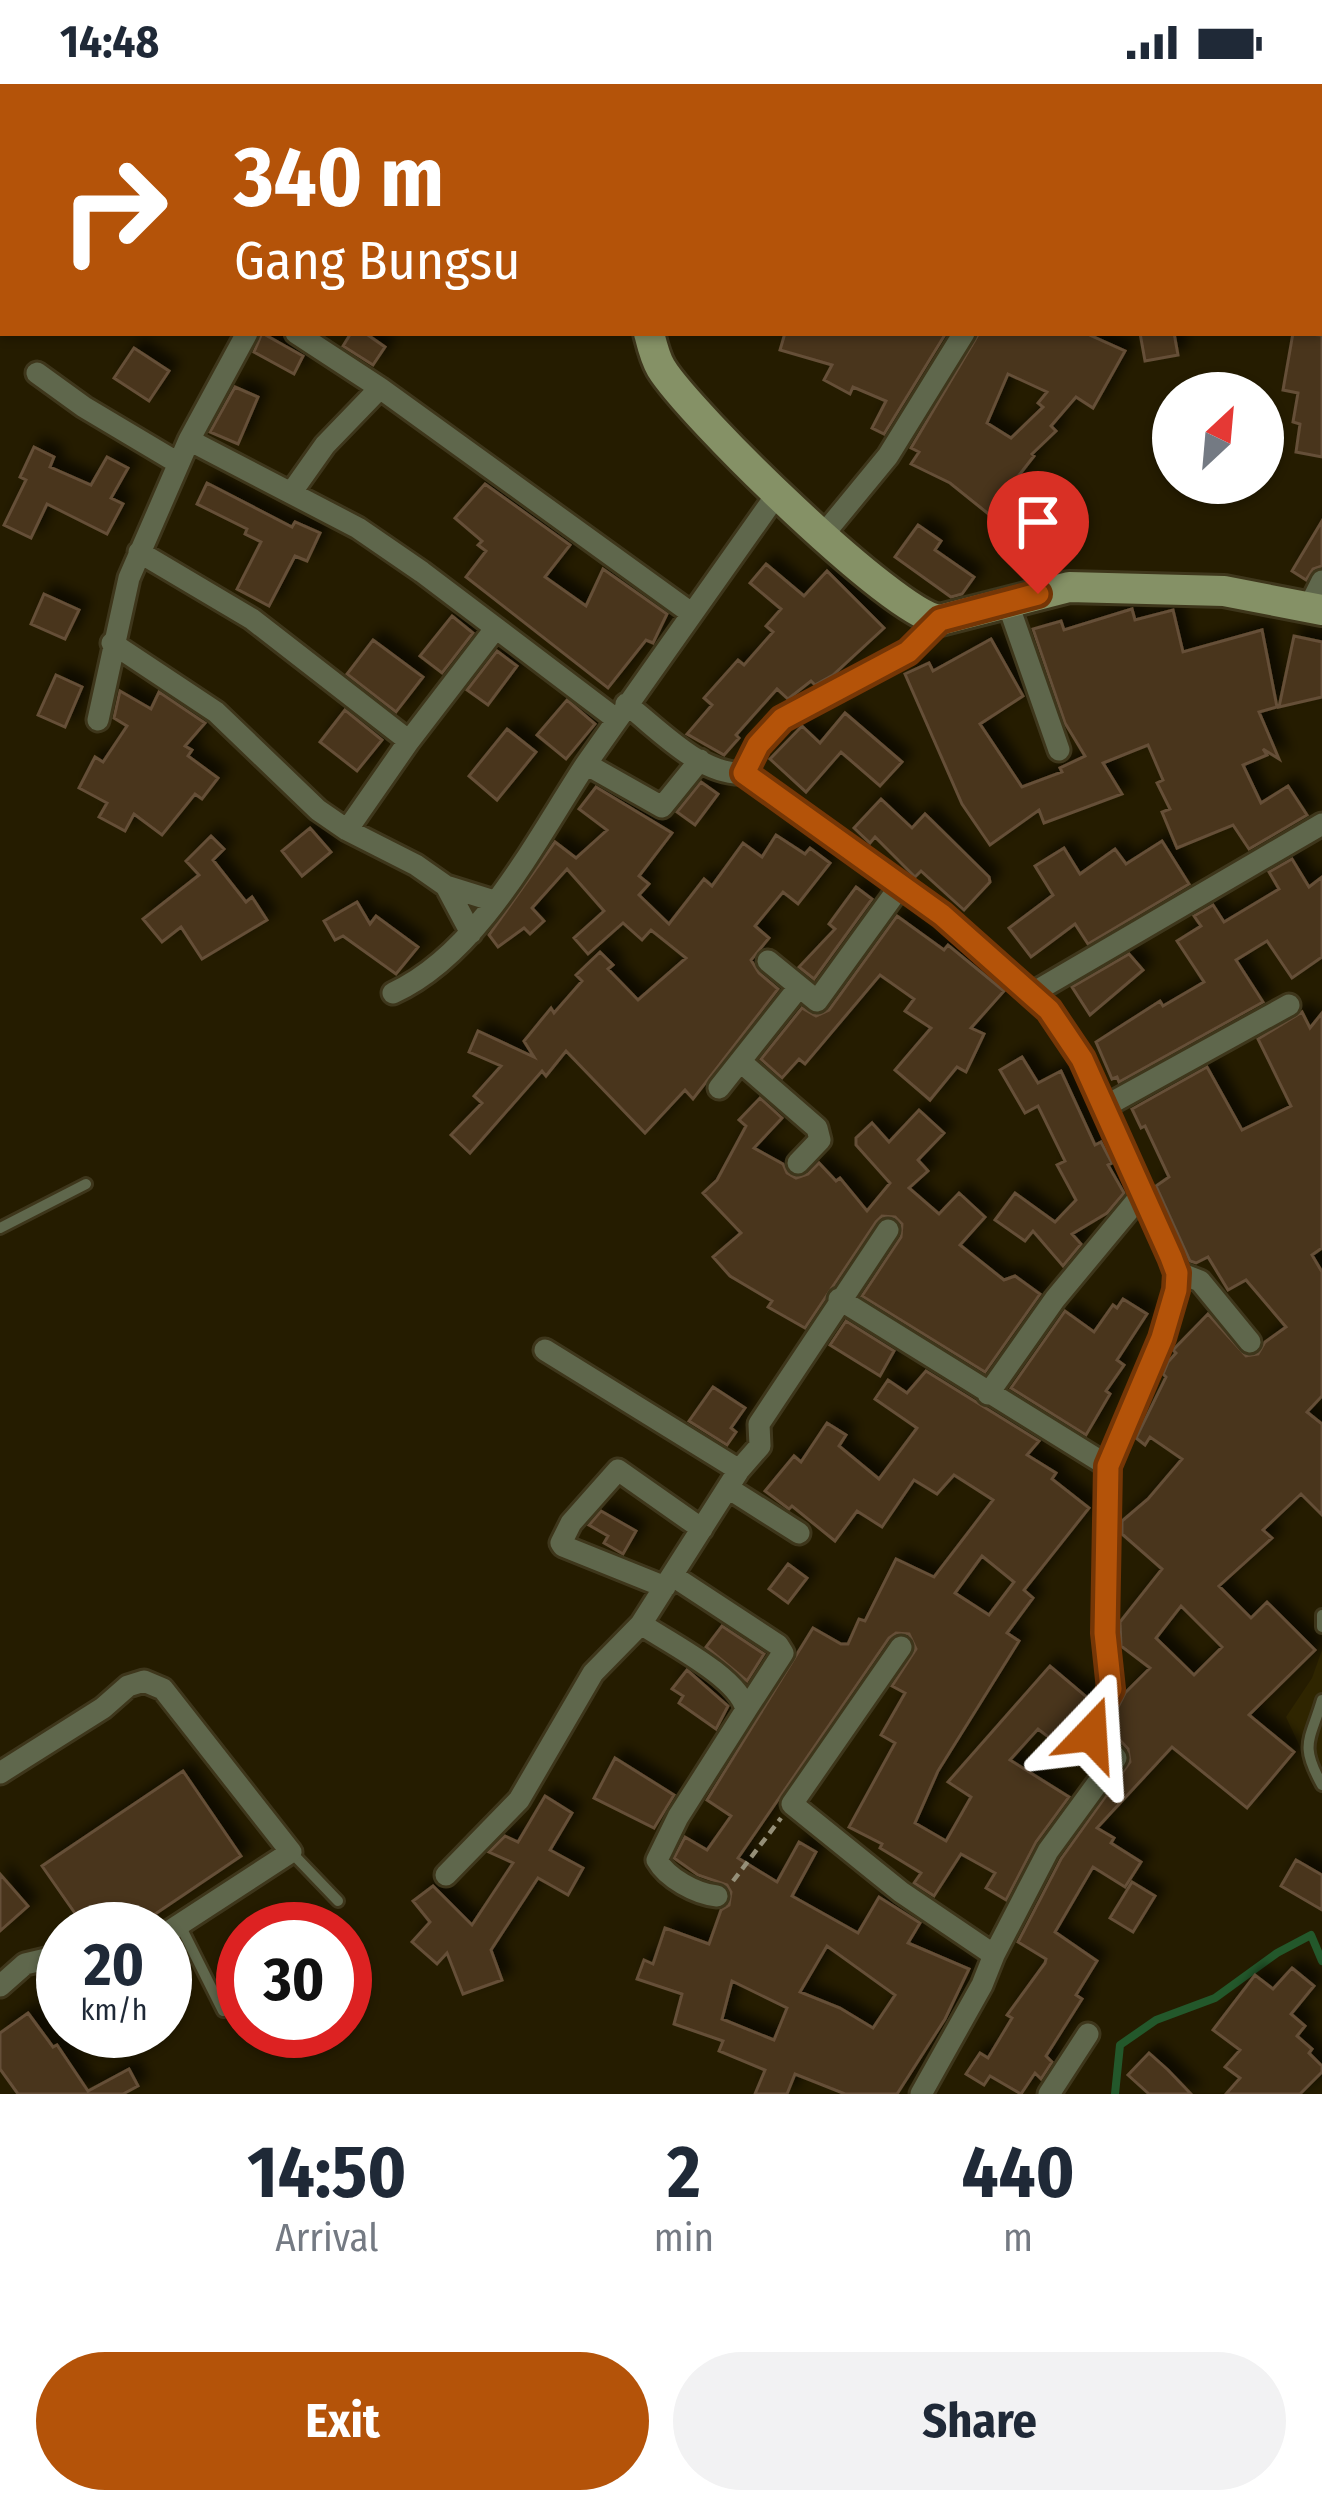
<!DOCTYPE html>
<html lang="en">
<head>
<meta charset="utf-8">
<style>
  body { margin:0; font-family:"Fira Sans Condensed",sans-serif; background:#f2f2f3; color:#1f2937; height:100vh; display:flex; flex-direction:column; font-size:45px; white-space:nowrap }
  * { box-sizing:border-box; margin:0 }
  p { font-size:39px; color:#747a83 }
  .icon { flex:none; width:66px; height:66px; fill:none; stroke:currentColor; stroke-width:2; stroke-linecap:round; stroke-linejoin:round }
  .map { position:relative; height:2010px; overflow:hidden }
  .panel { display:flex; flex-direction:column; background:#fff; flex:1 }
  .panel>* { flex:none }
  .top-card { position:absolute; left:0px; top:0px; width:1323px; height:252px; box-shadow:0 3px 9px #0004; background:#b45309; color:#fff; overflow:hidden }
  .needle { width:78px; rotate:26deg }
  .controls { position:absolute; left:1152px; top:288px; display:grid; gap:24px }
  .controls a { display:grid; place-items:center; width:132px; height:132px; border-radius:50%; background:#fff; box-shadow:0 3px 9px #0004; font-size:60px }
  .speed { position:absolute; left:36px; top:1818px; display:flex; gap:24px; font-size:60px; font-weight:700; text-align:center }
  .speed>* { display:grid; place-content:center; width:156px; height:156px; border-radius:50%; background:#fff; box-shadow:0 3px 9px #0004; line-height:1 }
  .speed small { font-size:30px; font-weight:400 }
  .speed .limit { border:18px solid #d22; background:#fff; color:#111 }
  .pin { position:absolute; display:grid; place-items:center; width:102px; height:102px; color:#fff; margin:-123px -51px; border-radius:50% 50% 50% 0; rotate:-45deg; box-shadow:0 0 12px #0007 }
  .pin .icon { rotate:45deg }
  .me { position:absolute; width:132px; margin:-66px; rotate:20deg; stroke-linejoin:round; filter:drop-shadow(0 0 9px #0008) }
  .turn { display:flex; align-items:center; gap:42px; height:252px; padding:0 36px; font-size:54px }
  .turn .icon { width:156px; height:156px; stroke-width:2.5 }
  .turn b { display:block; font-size:84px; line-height:102px }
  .eta { display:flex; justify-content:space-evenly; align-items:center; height:204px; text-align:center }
  .eta b { font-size:72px; font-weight:700; line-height:84px }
  .primary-button { display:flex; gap:24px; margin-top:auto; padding:24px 36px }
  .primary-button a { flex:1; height:138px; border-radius:72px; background:#b45309; color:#fff; font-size:48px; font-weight:700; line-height:138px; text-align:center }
  .primary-button a+a { background:#f2f2f3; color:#1f2937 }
  .status { display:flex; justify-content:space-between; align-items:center; height:84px; padding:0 60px; background:#fff; direction:ltr }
  .status svg { height:33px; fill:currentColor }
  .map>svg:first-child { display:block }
  .built { fill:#2f2500 }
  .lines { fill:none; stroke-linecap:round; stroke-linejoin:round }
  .stream { stroke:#23582b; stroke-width:8 }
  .building { fill:#4a341d; stroke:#654f37; stroke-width:3; fill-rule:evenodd; filter:url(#shadow) }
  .lane-casing { stroke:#3e361b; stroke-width:16 }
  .street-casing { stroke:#3e361b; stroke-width:27 }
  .secondary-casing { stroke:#3e361b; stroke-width:36 }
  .path { stroke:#958f78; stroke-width:4.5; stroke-dasharray:9 6; stroke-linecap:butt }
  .lane { stroke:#5f674c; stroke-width:10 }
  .street { stroke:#5f674c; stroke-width:21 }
  .secondary { stroke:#859166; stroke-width:30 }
  .route-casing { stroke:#753606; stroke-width:30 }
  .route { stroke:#b45309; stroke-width:21 }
</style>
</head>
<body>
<div class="status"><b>14:48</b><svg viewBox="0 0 49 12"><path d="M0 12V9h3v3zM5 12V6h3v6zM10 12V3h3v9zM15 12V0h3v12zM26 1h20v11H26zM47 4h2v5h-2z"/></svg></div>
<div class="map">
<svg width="1322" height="2010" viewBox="0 0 1322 2010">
  <defs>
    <filter id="shadow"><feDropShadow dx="9" dy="-9" stdDeviation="6" flood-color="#0009"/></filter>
  </defs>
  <rect width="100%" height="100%" fill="#251c00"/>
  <path class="built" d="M1322,1566V1710L1286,1633L1312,1594Z"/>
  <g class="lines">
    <path class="stream" d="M1115,2010L1120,1961L1156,1936L1215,1914L1277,1869L1311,1851L1322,1877"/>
  </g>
  <path class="building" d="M262,249L303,272L294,290L254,268Z
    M351,249H365L385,263L373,281L343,262Z
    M785,249H946L884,350L872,344L886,317L853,303L850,310L824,296L832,281L780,266Z
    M979,249H1085L1125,267L1093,324L1076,313L1051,342L1056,347L1032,370L1034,372L1009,404L1016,409L996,436L950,399L911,380L919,368L911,364ZM1008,290L1047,308L1038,319L1043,323L1011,354L987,339Z
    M1140,249H1174L1178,271L1145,277Z
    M1293,249L1322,251V373L1296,368L1300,340L1293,338L1298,309L1283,306Z
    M134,264L169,287L149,317L114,294Z
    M235,303L258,313L238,360L210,348Z
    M34,363L54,373L50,383L91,401L107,373L128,384L111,414L123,420L107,450L47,420L31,454L4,441L26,396L20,393Z
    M207,399L292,443L295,438L320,449L307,477L295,472L269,522L237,505L261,458L245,450L247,445L197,420Z
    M485,400L570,461L545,493L586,522L603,485L667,530L653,559L646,556L608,604L466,493L486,467L478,461L482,457L455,434Z
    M1322,437V482L1313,485L1306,496L1292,487Z
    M918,441L941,457L935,466L974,493L962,510L951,513L895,473Z
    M766,480L804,512L827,487L884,544L833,591L815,601L811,597L788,615L777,605L736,651L739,654L724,671L687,650L712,621L704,614L738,576L744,581L773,548L766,542L781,525L750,499Z
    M44,510L79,526L65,555L31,540Z
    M1132,525L1135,536L1173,526L1183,568L1262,546L1277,623L1259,628L1279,675L1263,665L1267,671L1243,681L1261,719L1288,702L1307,731L1249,765L1233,741L1177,764L1162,728L1170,725L1157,699L1163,696L1148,661L1103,679L1122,710L1044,739L1039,726L990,761L962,720L905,590L929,579L933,587L991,555L1023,612L980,640L1022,703L1062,688L1060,684L1085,672L1065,639L1033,545L1061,537L1064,546Z
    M452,532L473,549L442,589L420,572Z
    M1294,552L1322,558V613L1279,623Z
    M373,556L423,593L396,628L347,590Z
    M497,567L517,582L488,621L467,606Z
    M56,591L82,603L65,643L38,631Z
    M120,607L151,625L159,608L205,639L185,662L192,666L188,672L218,694L202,715L195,710L162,751L134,730L125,747L99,733L107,719L79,704L95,673L103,678L127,642L114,634Z
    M567,616L595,640L566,675L537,651Z
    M345,626L382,656L357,687L320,658Z
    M845,629L902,678L880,702L841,668L806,708L770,675L802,642L820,659Z
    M507,645L536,668L497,716L469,692Z
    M701,698L718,710L695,741L677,728Z
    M596,703L672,749L639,792L649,800L639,811L669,840L704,795L712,802L743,759L762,773L776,751L805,770L810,764L830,779L798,820L783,808L755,842L769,854L751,876L759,889L778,905L693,1015L685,1006L645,1049L566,967L546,992L542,987L470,1069L451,1051L482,1019L474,1012L501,982L469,968L478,947L534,973L524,957L551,924L554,929L582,897L576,891L600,868L613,881L608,885L638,916L686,874L651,846L642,856L623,839L588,870L574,854L604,827L567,785L532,824L544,837L530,850L524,844L498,863L489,851L555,758L576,774L607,746L579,725Z
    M881,715L912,744L925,730L989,793L990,798L964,826L921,787L915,793L875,753L870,759L854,744Z
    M310,744L331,768L302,792L282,767Z
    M211,752L224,765L213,776L246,818L252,813L267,836L202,875L181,843L162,858L143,835L199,791L186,777Z
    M1162,757L1189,800L1088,860L1075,840L1031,873L1009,844L1053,811L1035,782L1064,764L1080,790L1115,765L1126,780Z
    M1292,775L1309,803L1322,793V873L1292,894L1267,857L1236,876L1263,918L1119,998L1117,993L1112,995L1096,958L1160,917L1163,922L1204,898L1177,857L1201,842L1194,832L1213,821L1224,838L1279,805L1269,788Z
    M856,803L872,815L814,895L799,883L835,845L829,840Z
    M357,818L370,840L376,832L418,863L396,890L343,852L335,856L324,837Z
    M897,832L944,866L948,861L1004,907L971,944L984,950L966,988L957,983L930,1016L895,986L931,944L905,927L914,915L880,891L805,980L799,975L782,994L761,975L802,924L816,932L829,926Z
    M1129,870L1143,886L1090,931L1072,903Z
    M1302,928L1310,944L1322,929V1164L1312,1171L1322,1188V1312L1307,1328L1322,1340V1431L1301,1410L1263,1446L1272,1454L1219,1502L1251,1534L1267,1518L1315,1566L1249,1631L1294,1668L1247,1724L1172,1663L1097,1744L1114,1754L1111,1759L1141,1778L1125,1803L1093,1783L1055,1848L1097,1877L1076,1911L1082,1915L1046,1972L1052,1978L1041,1995L1035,1989L1021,2010L990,1992L984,2001L966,1990L980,1969L988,1974L1012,1934L1007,1931L1045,1879L1046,1875L1018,1858L1061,1775L1130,1678L1128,1665L1108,1643L1125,1609L1150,1584L1121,1562L1120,1538L1162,1485L1122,1450V1437L1148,1415L1182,1375L1150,1353L1145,1361L1136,1354L1166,1293L1163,1290L1168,1278L1176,1269L1173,1266L1208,1230L1246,1272L1258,1270L1265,1258L1286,1243L1246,1196L1228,1206L1208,1173L1196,1179L1190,1177L1156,1102L1169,1093L1145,1042L1141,1044L1132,1025L1207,983L1242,1046L1291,1022L1258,955ZM1181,1522L1222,1563L1194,1591L1156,1554Z
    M1022,973L1038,999L1061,987L1095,1061L1101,1058L1112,1079L1108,1081L1124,1109L1107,1129L1072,1150L1081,1160L1063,1182L1033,1147L1025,1157L995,1136L1015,1109L1055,1138L1076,1116L1057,1081L1065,1077L1038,1022L1025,1029L1000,986Z
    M760,1014L782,1034L754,1064L783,1080L787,1089L796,1094L808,1090L819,1079L836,1097L840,1094L867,1127L890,1099L856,1061V1054L872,1039L889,1058L919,1026L944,1049L918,1076L928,1087L909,1104L939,1130L959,1109L985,1133L960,1161L1004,1196L1015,1192L1040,1210L985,1288L862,1212L901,1153L902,1140L895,1133L882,1132L876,1138L805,1244L768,1223L772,1217L730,1192L713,1173L741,1149L703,1109L717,1096L746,1042L739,1036Z
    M1123,1215L1147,1230L1117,1276L1124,1281L1106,1307L1110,1310L1086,1351L1011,1304L1065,1227L1094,1248L1113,1221L1117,1224Z
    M846,1237L894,1267L880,1292L830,1261Z
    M926,1287L1039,1357L1027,1371L1056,1389L1052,1395L1089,1424L1024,1506L1033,1514L1007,1549L1019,1557L938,1687L915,1739L946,1757L971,1713L948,1698L1050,1582L1089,1615L1080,1632L1075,1628L1051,1655L1038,1645L1010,1676L1069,1713L1036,1758L1006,1816L986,1804L995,1789L961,1770L934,1812L914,1799L921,1789L880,1764L882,1760L849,1743L895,1659L881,1651L905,1609L892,1602L916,1565L909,1550L896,1549L889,1554L738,1774L777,1798L799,1758L816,1768L792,1812L858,1849L879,1813L920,1839L908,1859L969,1885L945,1935L897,2010H845L795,1990L787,2010H755L765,1986L719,1967L723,1957L674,1940L682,1910L637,1895L644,1876L653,1880L665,1844L709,1860L721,1826L729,1821L731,1808L727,1801L698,1791L674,1774L685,1753L707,1766L731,1732L707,1716L813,1544L841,1560H848L859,1535L865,1537L896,1475L934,1493L993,1416L954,1391L937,1410L914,1396L882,1443L857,1427L835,1457L792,1422L789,1425L765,1407L794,1372L801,1378L827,1339L846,1351L839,1362L879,1395L917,1344L875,1315L888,1296L907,1309ZM982,1472L1014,1498L989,1531L955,1509ZM827,1862L895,1911L873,1944L840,1924L800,1908ZM732,1897L787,1924L774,1956L722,1935Z
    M713,1303L745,1324L731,1344L736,1348L727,1361L689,1337Z
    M601,1427L636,1447L623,1470L604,1459L608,1452L589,1441Z
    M788,1480L807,1494L788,1519L769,1505Z
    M722,1542L764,1570L747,1597L706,1563Z
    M687,1586L728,1622L716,1645L679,1619L683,1612L672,1605Z
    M615,1674L674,1711L654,1744L594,1714Z
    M183,1687L241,1772L133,1845H86L42,1782Z
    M545,1712L572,1729L550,1766L583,1784L568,1811L538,1794L491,1866L502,1896L463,1910L447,1869L437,1880L412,1858L430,1838L413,1817L433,1802L472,1841L513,1779L489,1768L505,1752L518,1758Z
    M1296,1776L1322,1791V1826L1281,1802Z
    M0,1790L28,1822L0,1847Z
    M1132,1798L1155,1812L1133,1848L1110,1834Z
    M1292,1884L1314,1902L1291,1930L1305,1942L1297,1952L1312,1965L1309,1969L1322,1982V1988L1300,2010H1226L1240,1994L1225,1983L1240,1966L1213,1946L1255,1891L1273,1905Z
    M28,1929L53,1963L57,1961L88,2007L129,1985L138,2002L123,2010H18L0,1985V1949Z
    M1149,1969L1168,1986L1191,2010H1149L1128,1991Z"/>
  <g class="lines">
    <g class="lane-casing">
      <path id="lane" d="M0,1144L86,1100
        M1322,1531V1543
        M1322,1616C1310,1657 1299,1660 1322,1701
        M291,1768L338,1817
        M180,1841L223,1927"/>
    </g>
    <g class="street-casing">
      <path id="street" d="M929,0L934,3
        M560,3L562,0
        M1149,3V0
        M1320,183H1322
        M247,249L189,356L358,444L422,488L616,635
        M296,249L380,304L691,529
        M37,289L84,323L178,379
        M291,409L325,361L380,304
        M823,451L888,372L964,249
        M139,468L252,535L409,657
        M1007,517L1059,666
        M1309,523L1322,497
        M940,536L908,568L782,635L758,661L744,689L942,831L1049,926L1082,975L1177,1188L1176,1206L1162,1254L1108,1382L1105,1549L1111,1605L1090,1645L1116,1674L1048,1767L994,1871
        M112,559L216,628L318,726L347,746L416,781L446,802L494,817
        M626,620C659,645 701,692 744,689
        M98,636L129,494L189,356
        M586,680L777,410
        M347,746L409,657L495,545
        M446,802L471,849
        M768,877L817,917L901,801
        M393,909C479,870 536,756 586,680L662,723L700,676
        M1031,910L1322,740
        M741,978L817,1044L820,1056L798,1079
        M719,1004L799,903
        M1104,1023L1289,921
        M1177,1188L1200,1197L1250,1258
        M839,1215L1108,1382
        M545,1266L739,1386
        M988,1310L1055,1215L1143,1109
        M728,1404L799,1449
        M673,1492L778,1561L783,1569L746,1626
        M665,1503L563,1462L561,1459L571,1439L618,1386L702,1445
        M641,1540C668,1558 740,1594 746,1626L678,1733L657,1776C667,1794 696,1810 717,1812
        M901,1563L792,1720L901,1808L994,1871L982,1901L921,2010
        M0,1689L103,1624L128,1602L144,1597L163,1605L291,1768L165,1850
        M446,1791L519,1716L593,1589L641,1540L739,1386L760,1362L759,1340L888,1146
        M0,1902L25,1880L63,1871
        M1049,2010L1088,1950"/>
    </g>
    <g class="secondary-casing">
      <path id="secondary" d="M713,3L714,0
        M649,249C652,261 655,274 661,284C689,330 895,532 940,536L1069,503L1224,507L1322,526"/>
    </g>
    <path class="path" d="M733,1797L781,1734"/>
    <use href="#lane" class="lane"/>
    <use href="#street" class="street"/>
    <use href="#secondary" class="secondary"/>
  </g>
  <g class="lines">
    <g class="route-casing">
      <path id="route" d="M1038,510L940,536L908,568L782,635L758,661L744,689L942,831L1049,926L1082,975L1171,1173L1177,1189L1176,1206L1162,1254L1108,1382L1105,1549L1111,1605L1091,1640V1650"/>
    </g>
    <use href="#route" class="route"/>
  </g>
</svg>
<div class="controls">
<a><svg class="needle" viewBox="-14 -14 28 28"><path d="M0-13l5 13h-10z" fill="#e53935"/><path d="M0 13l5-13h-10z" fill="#747a83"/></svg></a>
</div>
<div class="speed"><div>20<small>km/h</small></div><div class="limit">30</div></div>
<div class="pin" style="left:1038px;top:510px;background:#d93025"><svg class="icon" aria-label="arrive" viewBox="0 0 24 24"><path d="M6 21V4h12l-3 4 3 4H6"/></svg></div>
<svg class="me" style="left:1091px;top:1650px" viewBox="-20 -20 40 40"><path d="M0-17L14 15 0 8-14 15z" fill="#b45309" stroke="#fff" stroke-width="4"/></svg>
<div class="top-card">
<div class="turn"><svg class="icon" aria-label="right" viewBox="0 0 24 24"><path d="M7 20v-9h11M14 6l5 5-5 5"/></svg><div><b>340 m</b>Gang Bungsu</div></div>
</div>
</div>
<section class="panel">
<div class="eta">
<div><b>14:50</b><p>Arrival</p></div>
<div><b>2</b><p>min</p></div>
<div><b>440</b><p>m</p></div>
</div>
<div class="primary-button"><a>Exit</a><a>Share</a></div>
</section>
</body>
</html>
